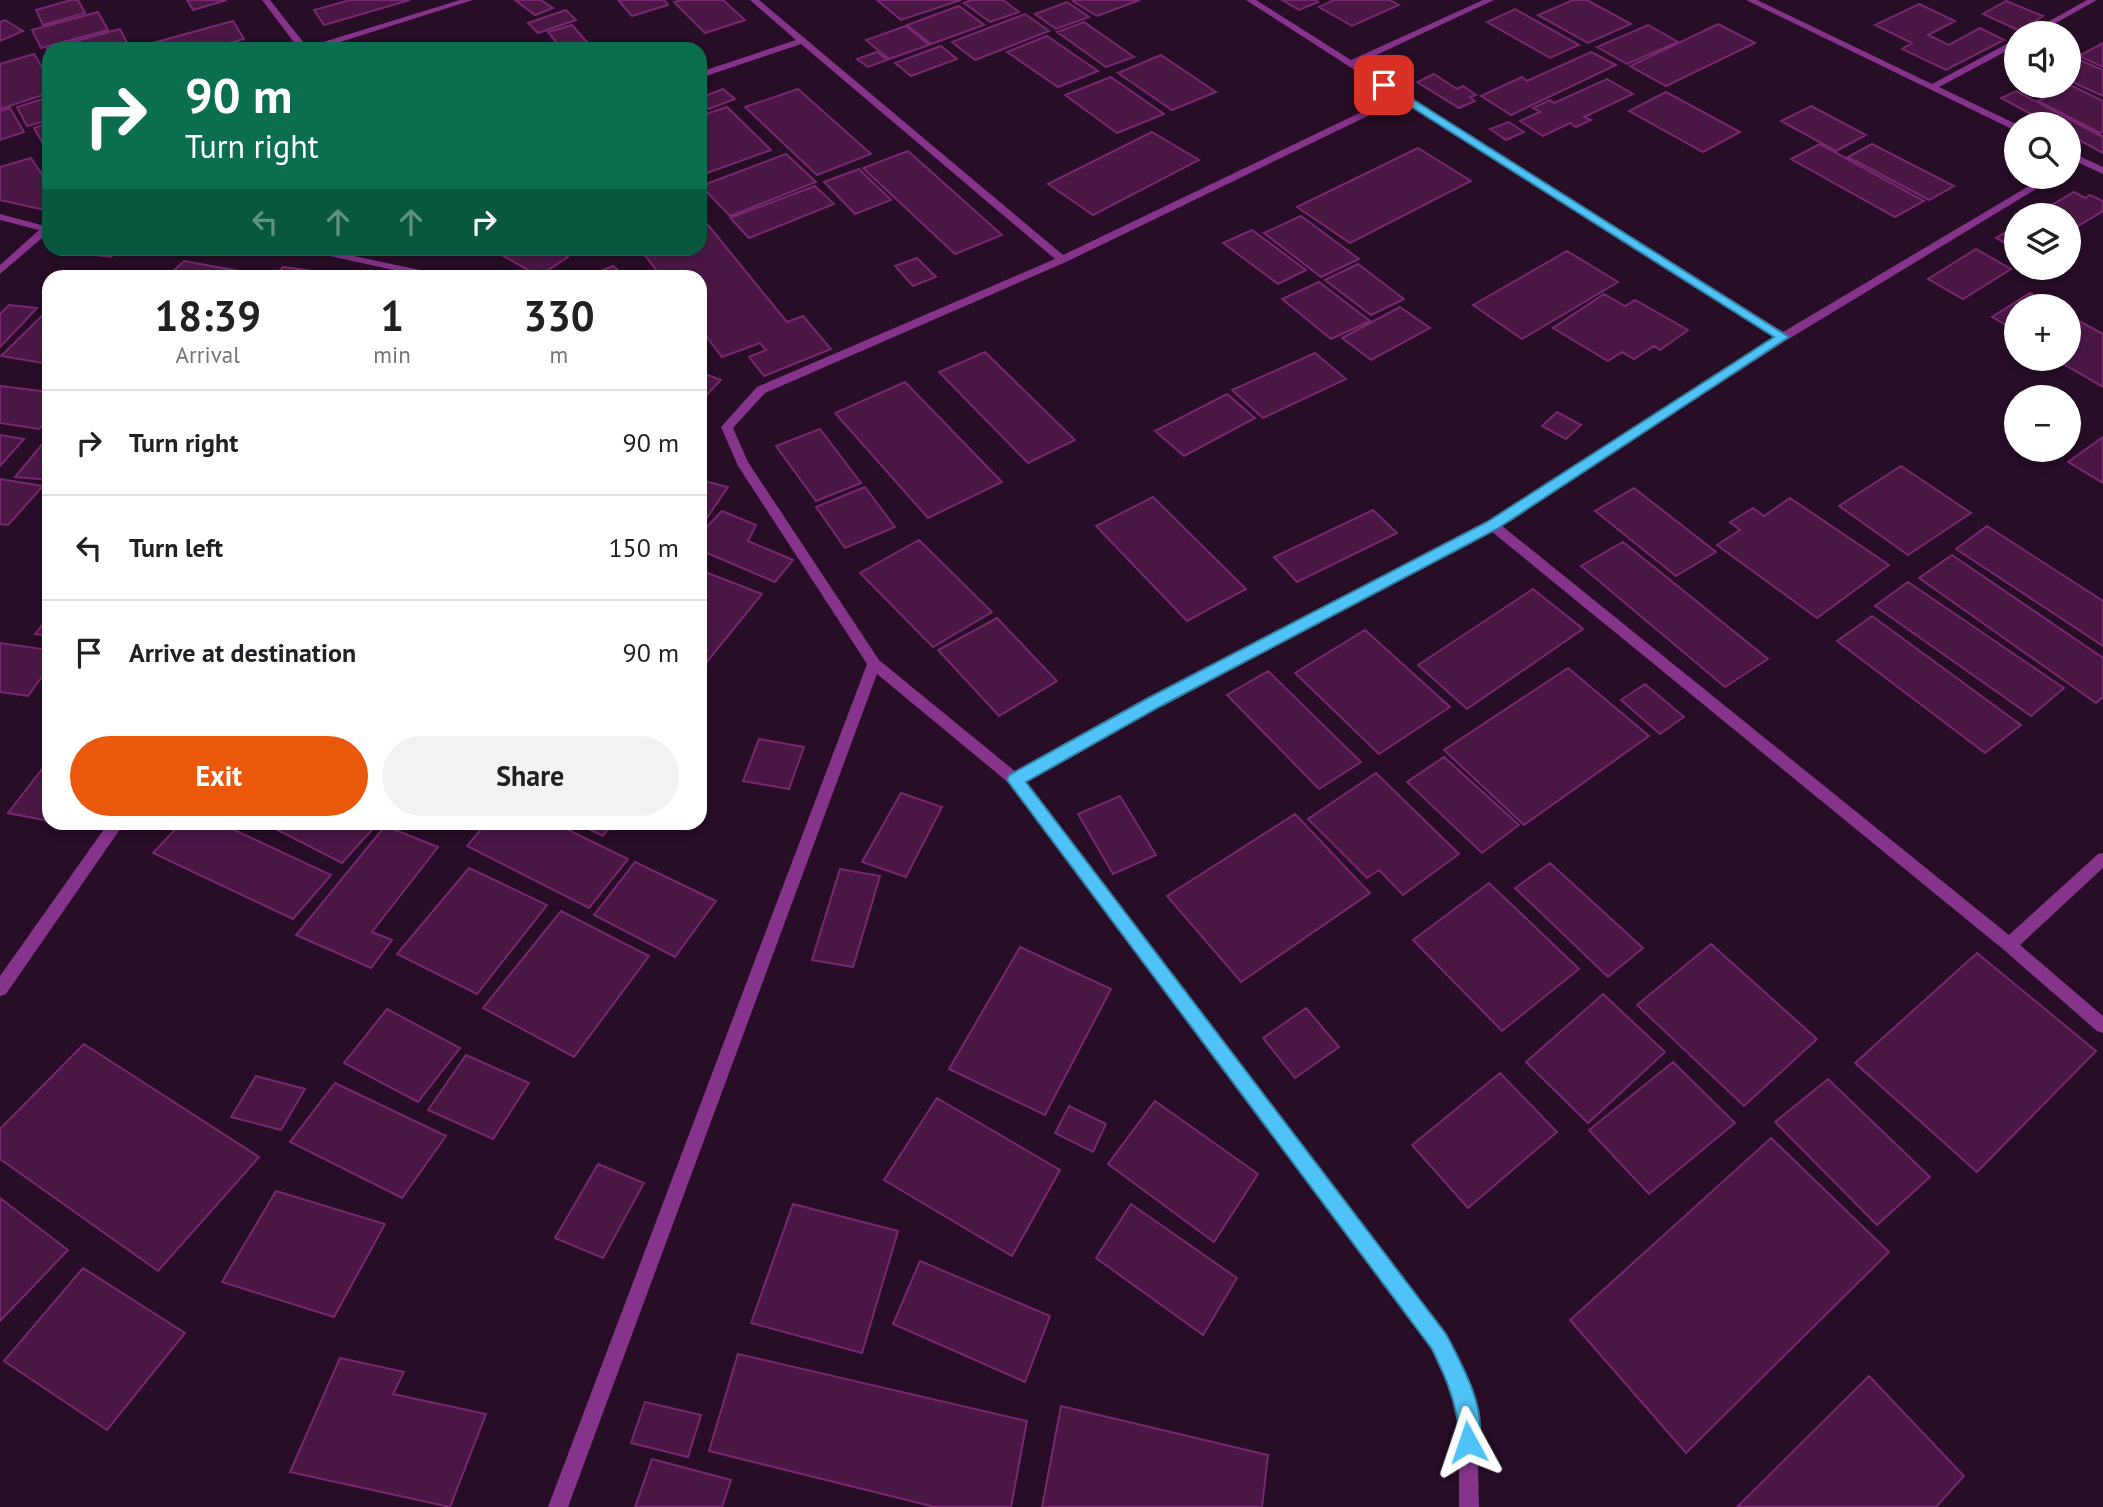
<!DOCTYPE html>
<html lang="en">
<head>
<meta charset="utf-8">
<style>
  body { margin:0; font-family:"PT Sans",sans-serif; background:#f2f2f2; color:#202124; height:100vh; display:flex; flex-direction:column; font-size:26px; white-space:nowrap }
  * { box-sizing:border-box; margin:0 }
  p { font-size:23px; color:#757577 }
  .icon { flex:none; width:38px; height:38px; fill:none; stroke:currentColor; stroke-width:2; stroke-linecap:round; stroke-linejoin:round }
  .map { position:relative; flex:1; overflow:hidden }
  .panel { position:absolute; left:42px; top:270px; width:665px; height:560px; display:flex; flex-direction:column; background:#fff; border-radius:21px; box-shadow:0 4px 10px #0003 }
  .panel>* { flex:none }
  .guide { position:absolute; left:42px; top:42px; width:665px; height:214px; border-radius:21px; box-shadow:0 4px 10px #0003; background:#0b6e4f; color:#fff; overflow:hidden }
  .controls { position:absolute; left:2004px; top:21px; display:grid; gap:14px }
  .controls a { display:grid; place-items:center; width:77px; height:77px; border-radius:50%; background:#fff; box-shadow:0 4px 10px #0003; font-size:35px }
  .pin { position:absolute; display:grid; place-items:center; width:60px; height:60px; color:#fff; margin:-30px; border-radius:14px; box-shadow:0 4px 10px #0006 }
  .me { position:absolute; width:77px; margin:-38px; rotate:355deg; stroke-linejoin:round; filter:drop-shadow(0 0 5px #0008) }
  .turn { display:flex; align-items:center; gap:24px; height:147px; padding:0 28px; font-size:32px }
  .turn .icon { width:91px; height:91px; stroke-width:2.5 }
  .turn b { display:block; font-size:49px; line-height:60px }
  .lanes { display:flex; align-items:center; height:66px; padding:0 28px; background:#0003; justify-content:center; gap:35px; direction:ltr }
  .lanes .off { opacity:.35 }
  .eta { display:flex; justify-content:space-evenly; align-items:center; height:119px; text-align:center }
  .eta b { font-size:42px; font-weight:700; line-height:49px }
  .cta { display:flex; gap:14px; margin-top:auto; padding:14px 28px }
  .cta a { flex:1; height:80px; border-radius:42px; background:#ea580c; color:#fff; font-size:28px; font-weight:700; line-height:80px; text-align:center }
  .cta a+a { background:#f2f2f2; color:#202124 }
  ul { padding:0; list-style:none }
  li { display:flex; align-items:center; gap:21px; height:105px; padding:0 28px; border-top:2px solid #e0e0e0 }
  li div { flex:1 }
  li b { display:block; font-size:26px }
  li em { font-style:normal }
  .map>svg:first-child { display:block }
  .building { fill:#4a1745; stroke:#782771; stroke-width:2 }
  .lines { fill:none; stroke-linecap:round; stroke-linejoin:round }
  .street { fill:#85338b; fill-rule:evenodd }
  .route { fill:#4fc3f7; stroke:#337fa1; stroke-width:2 }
</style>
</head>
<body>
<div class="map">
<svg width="2103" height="1507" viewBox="0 0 2103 1507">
  <rect width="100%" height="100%" fill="#270d26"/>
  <path class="building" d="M71,0H78L85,13L43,25L36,10Z
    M187,0H227L193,10Z
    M350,0H410L324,25L314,10Z
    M515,0H541L553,8L535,15Z
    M618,0H664L668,5L632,16Z
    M682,0H723L745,20L705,33L674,2Z
    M877,0H961L901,20Z
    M971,0H1003L1019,12L990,22L964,3Z
    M1075,0H1140L1097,16L1073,1Z
    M1282,0H1315L1318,2L1299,10Z
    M1334,0H1390L1399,5L1352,26L1319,7Z
    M1573,0H1587L1631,24L1588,43L1538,15Z
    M2006,1L2043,16L2020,31L1983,14Z
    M1067,2L1089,17L1056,29L1035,14Z
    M1919,4L1955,21L1928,35L1949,45L1980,28L2004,40L1946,70L1902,49L1912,43L1875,25Z
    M959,6L984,25L931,44L907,25Z
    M1515,9L1579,45L1550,58L1487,22Z
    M566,10L576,20L538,33L528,23Z
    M98,12L108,30L41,48L32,30Z
    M1025,14L1049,31L975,60L952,42Z
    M5,20L23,31L0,41V22Z
    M233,21L244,39L209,49H156L153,43Z
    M1084,22L1134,57L1106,67L1057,32Z
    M1718,24L1755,43L1666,86L1630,66Z
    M572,25L593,49H562L548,32Z
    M1648,25L1678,42L1627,64L1597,47Z
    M906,26L929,45L889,59L866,40Z
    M120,29L129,47L49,49V54L47,49Z
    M1047,36L1098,71L1058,87L1007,52Z
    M2103,43V67L2079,56Z
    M941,46L957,59L911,76L895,63Z
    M877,52L887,60L868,67L857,59Z
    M1591,52L1616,65L1511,115L1481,96L1522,77L1527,81Z
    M34,54L49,78V93L0,109V64Z
    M1161,55L1216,92L1172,110L1118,73Z
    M2075,58L2103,70V96L2068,80V61Z
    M1434,74L1457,89L1463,86L1476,95L1470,97L1475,101L1459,108L1417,82Z
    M1111,77L1164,114L1117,133L1065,95Z
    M1607,79L1633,94L1584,117L1591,120L1576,127L1570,123L1543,136L1520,121L1540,112L1533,108L1550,100L1554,103Z
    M2070,85L2103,101V131L2100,133L2038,101Z
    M723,89L735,99L709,109L700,101V98Z
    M798,89L871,154L817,175L745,107Z
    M2016,91L2103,137V153L2068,134V124H2050L2001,98Z
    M1666,92L1740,132L1703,152L1629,111Z
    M49,97V120L27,126L17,107Z
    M1811,106L1866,135L1836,151L1781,121Z
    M727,107L771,150L707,173L700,165V116Z
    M10,108L24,132L0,140V111Z
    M1509,122L1524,132L1506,140L1490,129Z
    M49,123V148L46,149L34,128Z
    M1152,132L1199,160L1093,215L1048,184Z
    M1820,144L1924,201L1895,217L1791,159Z
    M1872,144L1954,186L1929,200L1848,157Z
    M1418,148L1471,181L1350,243L1297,207Z
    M908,151L1002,235L955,254L863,168Z
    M786,154L816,182L730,216L701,186Z
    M31,158L49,185V211L0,200V167Z
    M859,169L891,200L855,214L824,182Z
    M815,186L834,204L749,238L730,218Z
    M2074,192L2085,198L2090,195L2103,201V211L2068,232V215H2035Z
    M1301,216L1359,259L1321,277L1264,233Z
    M708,225L787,322L803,316L831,349L764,376L749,357L766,350L760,343L722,357L700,328V276H661L640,249L700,248V228Z
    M2016,226V249L1996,238Z
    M1252,230L1306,270L1278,284L1223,243Z
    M90,248H120L111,257L85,254Z
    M489,248H552L568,257L539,276Z
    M1976,249L2011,269L1963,299L1928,279Z
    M1567,251L1618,282L1522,339L1473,305Z
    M917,258L936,277L913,286L895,266Z
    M184,261L244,272L240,276H168Z
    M1358,264L1404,299L1371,315L1325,280Z
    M613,266L624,276H589Z
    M283,267L349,276H275Z
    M69,271L107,276H63Z
    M1319,282L1370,321L1331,339L1282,299Z
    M2030,293L2053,306H2016V331L1992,317Z
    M1604,294L1625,306L1635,300L1688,330L1660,350L1654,346L1634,359L1622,352L1608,361L1553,328Z
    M9,305L37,308L0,347V314Z
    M1400,307L1430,328L1371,360L1342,338Z
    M49,309V364L1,356Z
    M2068,315L2103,334V387L2055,359H2068Z
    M985,352L1075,440L1028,463L939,372Z
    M1315,353L1346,379L1263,418L1232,390Z
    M700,372L721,380L700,402Z
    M905,382L1002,482L928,518L835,413Z
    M0,386L49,392V418L39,429L0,423Z
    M1227,394L1255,418L1184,456L1155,431Z
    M1557,412L1581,425L1566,439L1542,426Z
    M820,429L861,483L816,501L776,446Z
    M0,435L24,439L0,466Z
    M49,436V480L15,477Z
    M2103,437V483L2068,462Z
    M1901,466L1971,513L1908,555L1839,506Z
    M0,479L43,486L8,525L0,524Z
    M700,480L728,487L700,528Z
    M865,487L895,527L845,548L816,507Z
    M1634,488L1716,552L1676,576L1595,511Z
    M1153,497L1246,589L1187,621L1096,526Z
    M1790,498L1889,565L1817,618L1717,545L1740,530L1730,522L1753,508L1764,516Z
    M1373,510L1397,533L1297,582L1274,557Z
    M722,511L756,525L748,541L793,560L775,582L700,550V534Z
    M1987,526L2103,601V646L1956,549Z
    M919,540L992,612L933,647L860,573Z
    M1623,542L1768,659L1725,687L1581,566Z
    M1952,555L2103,658V697L2096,703L1919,578Z
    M700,570L762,594L706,663L700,660Z
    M1908,582L2064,688L2031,716L1875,606Z
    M1533,589L1583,629L1467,709L1418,665Z
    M49,616V636L35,634Z
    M1872,616L2021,725L1985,753L1837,641Z
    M997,618L1057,681L999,716L938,650Z
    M1365,630L1450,707L1379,754L1295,673Z
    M0,643L49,650V667L28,696L0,692Z
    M1568,668L1649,736L1524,825L1444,750Z
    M1268,671L1361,762L1319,789L1227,695Z
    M1645,684L1684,717L1660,734L1621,700Z
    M759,739L804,747L789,789L743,781Z
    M1444,757L1519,825L1482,853L1407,782Z
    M49,760V821L8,813Z
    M1376,773L1459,854L1403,895L1379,870L1367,878L1308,819Z
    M901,793L942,807L906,877L862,862Z
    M1120,796L1156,855L1113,874L1078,814Z
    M1295,814L1370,893L1241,982L1167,896Z
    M182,822H217L331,875L293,919L153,853Z
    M262,822H379L342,863Z
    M487,822H552L628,859L589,908L467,846Z
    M574,822H613L603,836Z
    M385,826L438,847L372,932L392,940L371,968L296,935Z
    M635,862L716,901L675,957L594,915Z
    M1550,863L1643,948L1608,977L1515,888Z
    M469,868L547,905L477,994L397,954Z
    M840,869L880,876L853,967L812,960Z
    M1489,883L1579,969L1502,1031L1413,940Z
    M561,911L649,956L574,1057L483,1008Z
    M1711,944L1817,1039L1744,1106L1637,1005Z
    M1020,947L1111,989L1045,1115L949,1069Z
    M1977,953L2096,1051L1977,1172L1855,1063Z
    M1603,994L1665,1052L1588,1123L1526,1062Z
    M1306,1008L1339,1047L1295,1078L1263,1038Z
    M387,1009L460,1048L418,1102L344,1063Z
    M84,1044L259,1157L158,1271L0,1159V1129Z
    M466,1055L529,1083L493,1139L428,1110Z
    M1673,1062L1735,1123L1649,1194L1589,1130Z
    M1500,1073L1557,1132L1468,1208L1412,1145Z
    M256,1076L305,1089L281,1130L231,1117Z
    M1828,1079L1930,1177L1877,1225L1775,1122Z
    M335,1083L446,1136L402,1198L290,1142Z
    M937,1098L1060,1170L1012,1256L884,1180Z
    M1155,1101L1258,1174L1214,1242L1108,1164Z
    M1069,1106L1106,1124L1093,1152L1055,1133Z
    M1771,1138L1889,1252L1686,1453L1570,1320Z
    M598,1164L644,1183L603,1258L555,1238Z
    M276,1191L385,1224L334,1317L222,1282Z
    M0,1198L68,1250L0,1321Z
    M793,1204L898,1231L862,1353L751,1323Z
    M1131,1204L1237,1278L1203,1335L1096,1258Z
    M920,1261L1050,1316L1025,1382L893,1324Z
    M83,1268L185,1333L107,1430L4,1361Z
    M738,1354L1027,1421L1011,1507H935L709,1451Z
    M340,1358L404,1372L393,1394L486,1414L450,1507L290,1472Z
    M1869,1376L1964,1476L1936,1507H1737Z
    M645,1402L701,1415L688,1457L631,1443Z
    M1061,1406L1268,1455L1262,1507H1042Z
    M652,1459L731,1480L722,1507H635Z"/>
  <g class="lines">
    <path class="street" d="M262,0H270L307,47L460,0H473L318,49H299Z
      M750,0H759L1063,255L1395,96L1246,0H1256L1351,60L1483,0H1494L1357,64L1783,332L2044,177H2056L1787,340L1501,525L2009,935L2098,854L2103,853V868L2020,945L2103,1016V1033L2097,1031L2004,950L1491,531L1160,705L1024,782L1445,1335L1469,1383L1477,1421L1479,1507H1459V1421L1451,1385L1433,1347L1010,784L877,674L568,1507H548L867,664L738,466L721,427L757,387L1055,259L801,44L700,78V72L796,40ZM1401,100L1775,337L1488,522L1150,697L1016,772L879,660L748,462L733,428L765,393L1066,262Z
      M1746,0H1757L1932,84L2016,39V46L1939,87L2016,124V131Z
      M2087,0H2097L2038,33H2028Z
      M2068,151L2103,167V174L2068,158Z
      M0,214L45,226L49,224V232L0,274V265L39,230L0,220Z
      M293,248H316L434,273L439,276H421Z
      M109,822H125L6,994L0,996V976Z"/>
  </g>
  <path class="route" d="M1380,83H1387L1789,337L1497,529L1161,706L1026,782L1446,1334C1462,1365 1491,1415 1476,1450L1468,1453L1461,1450C1456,1439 1459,1428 1457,1417C1452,1391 1443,1372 1432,1349L1007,780L1009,775L1150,697L1487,522L1774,337L1380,87Z"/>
</svg>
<div class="controls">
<a><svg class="icon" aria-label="sound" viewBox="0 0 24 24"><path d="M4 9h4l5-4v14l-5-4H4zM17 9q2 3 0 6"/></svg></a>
<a><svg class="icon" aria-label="search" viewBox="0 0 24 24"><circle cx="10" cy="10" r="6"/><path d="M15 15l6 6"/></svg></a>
<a><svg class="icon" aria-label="layers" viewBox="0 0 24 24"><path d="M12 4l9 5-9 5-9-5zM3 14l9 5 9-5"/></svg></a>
<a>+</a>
<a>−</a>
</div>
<div class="pin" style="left:1384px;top:85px;background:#d93025"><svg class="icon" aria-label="arrive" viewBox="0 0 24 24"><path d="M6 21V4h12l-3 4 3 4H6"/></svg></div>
<svg class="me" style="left:1468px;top:1442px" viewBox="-20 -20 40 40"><path d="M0-17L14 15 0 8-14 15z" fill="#4fc3f7" stroke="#fff" stroke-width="4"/></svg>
<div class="guide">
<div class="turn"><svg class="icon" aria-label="right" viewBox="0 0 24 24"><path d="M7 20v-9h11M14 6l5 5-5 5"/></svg><div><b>90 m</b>Turn right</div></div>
<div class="lanes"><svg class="icon off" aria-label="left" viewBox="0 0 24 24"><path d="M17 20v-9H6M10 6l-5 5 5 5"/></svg><svg class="icon off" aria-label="ahead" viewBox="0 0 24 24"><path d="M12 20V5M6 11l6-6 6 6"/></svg><svg class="icon off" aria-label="ahead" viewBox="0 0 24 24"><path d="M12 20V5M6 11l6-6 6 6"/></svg><svg class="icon" aria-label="right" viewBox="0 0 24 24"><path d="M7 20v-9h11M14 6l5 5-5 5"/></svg></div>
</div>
<section class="panel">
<div class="eta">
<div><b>18:39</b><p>Arrival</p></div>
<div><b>1</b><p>min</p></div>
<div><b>330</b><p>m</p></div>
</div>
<ul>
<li><svg class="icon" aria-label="right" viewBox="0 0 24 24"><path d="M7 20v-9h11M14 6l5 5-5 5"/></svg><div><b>Turn right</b></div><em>90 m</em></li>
<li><svg class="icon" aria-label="left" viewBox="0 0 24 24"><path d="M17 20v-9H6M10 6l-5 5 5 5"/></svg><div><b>Turn left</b></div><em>150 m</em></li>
<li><svg class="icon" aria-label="arrive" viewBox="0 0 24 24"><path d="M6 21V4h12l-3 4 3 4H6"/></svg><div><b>Arrive at destination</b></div><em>90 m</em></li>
</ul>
<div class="cta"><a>Exit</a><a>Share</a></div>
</section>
</div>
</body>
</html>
